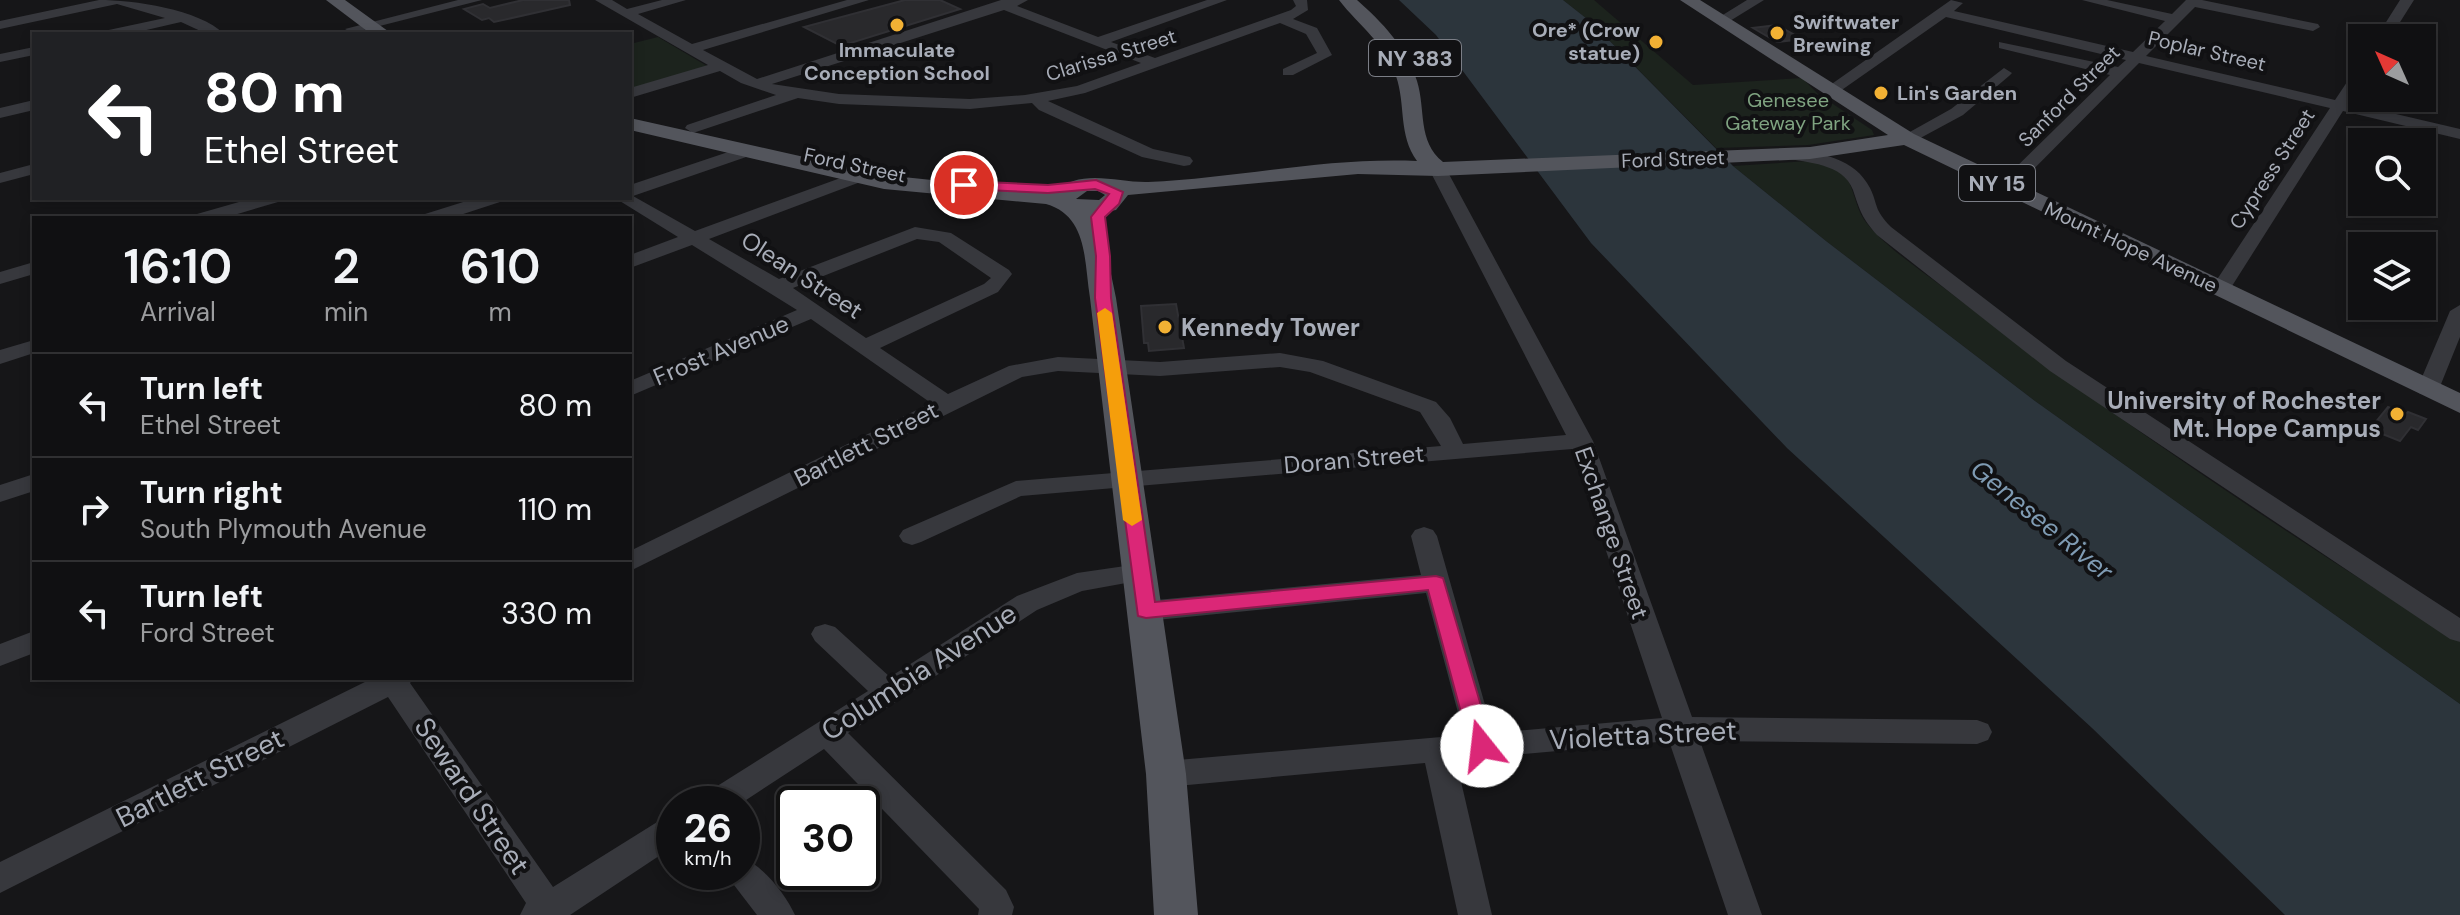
<!DOCTYPE html>
<html lang="en">
<head>
<meta charset="utf-8">
<style>
  body { margin:0; font-family:"DM Sans",sans-serif; background:#19191b; color:#f1f3f6; height:100vh; display:flex; flex-direction:column; font-size:30px; white-space:nowrap }
  * { box-sizing:border-box; margin:0 }
  p { font-size:26px; color:#9c9d9f }
  .icon { flex:none; width:44px; height:44px; fill:none; stroke:currentColor; stroke-width:2; stroke-linecap:round; stroke-linejoin:round }
  .map { position:relative; flex:1; overflow:hidden }
  .drawer { position:absolute; left:32px; top:216px; width:600px; height:464px; display:flex; flex-direction:column; background:#101012; border-radius:0px; box-shadow:0 4px 12px #0003,0 0 0 2px #303032 }
  .drawer>* { flex:none }
  .guide { position:absolute; left:32px; top:32px; width:600px; height:168px; border-radius:0px; box-shadow:0 4px 12px #0003,0 0 0 2px #303032; background:#202124; color:#fff; overflow:hidden }
  .needle { width:52px; rotate:315deg }
  .controls { position:absolute; left:2348px; top:24px; display:grid; gap:16px }
  .controls a { display:grid; place-items:center; width:88px; height:88px; border-radius:0px; background:#101012; box-shadow:0 4px 12px #0003,0 0 0 2px #303032; font-size:40px }
  .speed { position:absolute; left:656px; top:786px; display:flex; gap:16px; font-size:40px; font-weight:700; text-align:center }
  .speed>* { display:grid; place-content:center; width:104px; height:104px; border-radius:50%; background:#101012; box-shadow:0 4px 12px #0003,0 0 0 2px #303032; line-height:1 }
  .speed small { font-size:20px; font-weight:400 }
  .speed .limit { border:4px solid #111; border-radius:12px; background:#fff; color:#111 }
  .pin { position:absolute; display:grid; place-items:center; width:68px; height:68px; color:#fff; margin:-34px; border:4px solid #fff; border-radius:50%; box-shadow:0 2px 8px #0007 }
  .me { position:absolute; width:88px; margin:-44px; rotate:344deg; stroke-linejoin:round; filter:drop-shadow(0 0 6px #0008) }
  .turn { display:flex; align-items:center; gap:28px; height:168px; padding:0 40px; font-size:36px }
  .turn .icon { width:104px; height:104px; stroke-width:2.5 }
  .turn b { display:block; font-size:56px; line-height:68px }
  .eta { display:flex; justify-content:space-evenly; align-items:center; height:136px; text-align:center }
  .eta b { font-size:48px; font-weight:600; line-height:56px }
  ul { padding:0; list-style:none }
  li { display:flex; align-items:center; gap:24px; height:104px; padding:0 40px; border-top:2px solid #303032 }
  li div { flex:1 }
  li b { display:block; font-size:30px }
  li em { font-style:normal }
  .map>svg:first-child { display:block }
  .green { fill:#1c231d }
  .water { fill:#2c353c }
  .building { fill:#29292c; stroke:#303034; stroke-width:2 }
  .lines { fill:none; stroke-linecap:round; stroke-linejoin:round }
  .minor { fill:#37383d; fill-rule:evenodd }
  .major { fill:#53555c; fill-rule:evenodd }
  .route { fill:#db2777; stroke:#8e194d; stroke-width:2 }
  .slow { fill:#f59e0b }
  .poi-dot { fill:#f2b134; stroke:#111113; stroke-width:3 }
  .labels { text-anchor:middle; dominant-baseline:central; stroke-width:8; stroke-linejoin:round; paint-order:stroke }
  .far-poi-label { font-size:20px; font-weight:bold; fill:#a8adb8; stroke:#111113; text-anchor:start }
  .far-street-label { font-size:20px; fill:#a8adb8; stroke:#111113 }
  .far-park-label { font-size:20px; fill:#7fa381; stroke:#111113 }
  .shield { fill:#111113; stroke:#7b7e86; stroke-width:2 }
  .shield-label { font-size:22px; font-weight:bold; fill:#a8adb8 }
  .street-label { font-size:24px; fill:#a8adb8; stroke:#111113 }
  .poi-label { font-size:24px; font-weight:bold; fill:#a8adb8; stroke:#111113; text-anchor:start }
  .water-label { font-size:26px; font-style:italic; fill:#7f9bb3; stroke:#111113 }
  .near-street-label { font-size:28px; fill:#a8adb8; stroke:#111113 }
</style>
</head>
<body>
<div class="map">
<svg width="2460" height="915" viewBox="0 0 2460 915">
  <rect width="100%" height="100%" fill="#161618"/>
  <path class="green" d="M1563,0H1594L1693,85L1802,78L1818,94L1872,130L1874,135L1808,145L1716,148L1591,22Z
    M658,37L707,66L630,89V44Z
    M1809,161C1818,163 1832,163 1838,168C1855,182 1853,204 1865,221C1885,247 1918,268 1944,288C2109,415 2283,532 2460,642V704L2035,401L1826,241L1733,166Z"/>
  <path class="water" d="M1399,0H1563L1591,22L1733,166L1826,241L2035,401L2460,704V915H2285L2092,728L1787,448L1591,243L1436,35Z"/>
  <path class="building" d="M523,0H569L570,5L494,22L489,18L482,20L464,9L483,4L490,8Z
    M905,0H940L960,9L841,46L804,27Z
    M1777,25L1802,39L1777,42L1753,28Z
    M1176,304L1184,348L1149,351L1148,343H1144L1141,306Z
    M2388,407L2406,414L2408,412L2426,419L2418,430L2411,427L2400,441L2370,429Z"/>
  <g class="lines">
    <path class="minor" d="M99,0C133,0 199,9 224,34H207L181,22L129,34H102L104,31L165,18L117,4L0,29V21Z
      M458,0H482L352,33L345,29Z
      M595,0H612L627,9L662,0H686L638,14L692,44L847,0H869L703,50L757,79L1001,0H1028L1017,6L1098,37L1207,0H1227L1111,42L1155,58L1291,10L1296,6L1293,0H1307L1308,10L1293,19L1317,28L1332,55L1293,75H1283V69L1317,53L1306,34L1280,23L1085,93L1048,101L1153,149L1190,157L1193,161L1190,165L1184,166L1142,157L1039,110L1032,103L970,109L839,104L798,98L693,133L685,128L687,125L776,95L741,83L720,71L630,98V88L708,65ZM1004,10L1141,63L1077,86L1025,95L970,99L839,94L772,84Z
      M1747,0H1764L1725,24L1713,21Z
      M1951,0L1963,3L1954,11L2133,52L2165,21L2082,0H2107L2172,14L2186,0H2202L2318,24L2320,27L2313,31L2195,7L2146,56L2335,100L2357,67L2362,65V82L2349,103L2460,129V139L2343,111L2232,286L2215,293L2208,291L2205,287L2218,278L2330,108L2139,63L2012,191H2000L1997,187L2000,183L2110,75L1999,48V42L2118,67L2126,60L1946,17L1836,94H1826V88Z
      M2400,0H2414L2390,38H2376Z
      M34,47V55L0,62V54Z
      M2004,68L2012,73L2009,76L1963,115L1913,142L1907,143L1899,138L1951,109Z
      M34,100V110L0,118V108Z
      M746,146L752,147L754,151L752,155L633,196L695,231L857,172L866,177L863,181L709,239L779,279L915,227L951,233L1009,270L1012,274L998,292L880,348L948,394L1009,366L1058,357L1160,362L1280,353L1323,361L1436,402L1450,418L1463,444L1566,435L1429,169L1438,164L1444,165L1593,441L1692,717L1977,720L1988,724L1992,732L1988,740L1977,744L1700,741L1762,915H1728L1669,741L1456,760L1492,915H1458L1425,763L1166,787L1155,783L1150,774L1155,765L1166,761L1464,735L1426,593L1146,621L1136,618L1132,611L1136,604L1146,601L1421,575L1411,536L1415,530L1424,527L1433,530L1437,536L1493,733L1662,718L1572,449L1021,496L921,542L912,545L903,542L899,536L903,530L1016,481L1441,446L1420,412L1310,372L1280,367L1160,376L1058,371L1022,377L630,571V551L931,403L811,319L630,396V381L797,310L692,245L630,268V255L678,237L615,198H630V185ZM917,239L939,242L991,278L984,284L866,338L793,288Z
      M1791,149C1820,153 1855,158 1870,188C1879,207 1873,208 1891,227L2066,361L2460,618V642L2450,639L2050,371L1877,235C1862,218 1860,211 1853,190C1843,163 1807,163 1785,158L1782,154L1785,150Z
      M34,164V174L0,183V173Z
      M253,198H281L278,202L224,218H195L197,214Z
      M476,198H503L500,202L451,218H423L425,214Z
      M34,262V274L0,284V272Z
      M2460,305V337L2439,389L2436,394H2420L2417,389L2450,311Z
      M34,340V353L0,364V350Z
      M34,474V491L0,502V485Z
      M1139,564L1148,567L1152,573L1148,579L1082,591L1037,610L848,733L1006,890L1014,907L1012,915H978L979,909L824,749L740,804H698L703,795L868,691L815,641L811,634L815,627L825,624L835,627L890,677L1017,596L1077,573Z
      M34,631V653L0,666V644Z
      M373,678H414L410,683L553,887L662,819L674,815V846L570,915H520L526,903L388,697L0,893V862Z
      M742,858C763,865 786,895 795,915H757L724,872H742Z"/>
    <path class="major" d="M326,0H345L392,34H371Z
      M1339,0H1357C1382,22 1407,48 1417,81C1426,110 1417,141 1443,162L1810,147L1888,135L1680,0H1700L1914,134L2460,393V413L1904,145L1810,159L1438,176L1358,174L1128,195L1116,210L1094,214L1100,221L1116,298L1186,774L1198,915H1154L1146,774L1090,298C1084,261 1088,216 1046,204L884,189L630,130V118L884,175L1055,193C1079,167 1118,183 1148,182C1238,178 1326,157 1417,161C1398,135 1406,105 1396,76C1385,43 1359,26 1339,0ZM1087,191H1098L1105,195L1099,200L1076,199Z"/>
  </g>
  <path class="route" d="M1096,180L1123,192L1119,204L1105,217L1110,256L1111,298L1155,602L1436,576L1443,578L1493,746L1490,752L1482,755L1474,752L1470,746L1428,590L1146,618L1138,616L1095,298L1096,256L1091,217L1109,194L1095,189L1048,193L964,189L957,185L964,181L1048,185Z"/>
  <path class="slow" d="M1105,308L1112,313L1142,520L1132,526L1123,520L1097,313Z"/>
  <g class="poi-dot">
    <circle cx="897" cy="25" r="8"/>
    <circle cx="1777" cy="33" r="8"/>
    <circle cx="1656" cy="42" r="8"/>
    <circle cx="1881" cy="93" r="8"/>
    <circle cx="1165" cy="327" r="8"/>
    <circle cx="2397" cy="414" r="8"/>
  </g>
  <g class="labels">
    <g class="far-poi-label">
      <text x="1793" y="22">Swiftwater<tspan x="1793" dy="23">Brewing</tspan></text>
      <text x="1640" y="30" text-anchor="end">Ore* (Crow<tspan x="1640" dy="23">statue)</tspan></text>
      <text x="897" y="50" text-anchor="middle">Immaculate<tspan x="897" dy="23">Conception School</tspan></text>
      <text x="1897" y="93">Lin's Garden</text>
    </g>
    <g class="far-street-label">
      <text transform="translate(2207 51) rotate(13)">Poplar Street</text>
      <text transform="translate(1111 55) rotate(-17)">Clarissa Street</text>
      <text transform="translate(2069 96) rotate(-45)">Sanford Street</text>
      <text transform="translate(1673 159) rotate(-2)">Ford Street</text>
      <text transform="translate(855 165) rotate(12)">Ford Street</text>
      <text transform="translate(2272 169) rotate(-57)">Cypress Street</text>
      <text transform="translate(2131 247) rotate(25)">Mount Hope Avenue</text>
    </g>
    <g class="far-park-label">
      <text x="1788" y="100">Genesee<tspan x="1788" dy="23">Gateway Park</tspan></text>
    </g>
    <g class="shield">
      <rect x="1369" y="40" width="92" height="36" rx="6"/>
      <rect x="1959" y="165" width="76" height="36" rx="6"/>
    </g>
    <g class="shield-label">
      <text x="1415" y="58">NY 383</text>
      <text x="1997" y="183">NY 15</text>
    </g>
    <g class="street-label">
      <text transform="translate(802 275) rotate(33)">Olean Street</text>
      <text transform="translate(721 350) rotate(-23)">Frost Avenue</text>
      <text transform="translate(866 444) rotate(-27)">Bartlett Street</text>
      <text transform="translate(1354 459) rotate(-5)">Doran Street</text>
      <text transform="translate(1612 533) rotate(71)">Exchange Street</text>
    </g>
    <g class="poi-label">
      <text x="1181" y="327">Kennedy Tower</text>
      <text x="2381" y="400" text-anchor="end">University of Rochester<tspan x="2381" dy="28">Mt. Hope Campus</tspan></text>
    </g>
    <g class="water-label">
      <text transform="translate(2042 520) rotate(39)">Genesee River</text>
    </g>
    <g class="near-street-label">
      <text transform="translate(919 672) rotate(-33)">Columbia Avenue</text>
      <text transform="translate(1643 735) rotate(-3)">Violetta Street</text>
      <text transform="translate(200 778) rotate(-27)">Bartlett Street</text>
      <text transform="translate(472 796) rotate(56)">Seward Street</text>
    </g>
  </g>
</svg>
<div class="controls">
<a><svg class="needle" viewBox="-14 -14 28 28"><path d="M0-13l5 13h-10z" fill="#e53935"/><path d="M0 13l5-13h-10z" fill="#9c9d9f"/></svg></a>
<a><svg class="icon" aria-label="search" viewBox="0 0 24 24"><circle cx="10" cy="10" r="6"/><path d="M15 15l6 6"/></svg></a>
<a><svg class="icon" aria-label="layers" viewBox="0 0 24 24"><path d="M12 4l9 5-9 5-9-5zM3 14l9 5 9-5"/></svg></a>
</div>
<div class="speed"><div>26<small>km/h</small></div><div class="limit">30</div></div>
<div class="pin" style="left:964px;top:185px;background:#d93025"><svg class="icon" aria-label="arrive" viewBox="0 0 24 24"><path d="M6 21V4h12l-3 4 3 4H6"/></svg></div>
<svg class="me" style="left:1482px;top:746px" viewBox="-20 -20 40 40"><circle r="19" fill="#fff"/><path d="M0-13L10 11 0 6-10 11z" fill="#db2777"/></svg>
<div class="guide">
<div class="turn"><svg class="icon" aria-label="left" viewBox="0 0 24 24"><path d="M17 20v-9H6M10 6l-5 5 5 5"/></svg><div><b>80 m</b>Ethel Street</div></div>
</div>
<section class="drawer">
<div class="eta">
<div><b>16:10</b><p>Arrival</p></div>
<div><b>2</b><p>min</p></div>
<div><b>610</b><p>m</p></div>
</div>
<ul>
<li><svg class="icon" aria-label="left" viewBox="0 0 24 24"><path d="M17 20v-9H6M10 6l-5 5 5 5"/></svg><div><b>Turn left</b><p>Ethel Street</p></div><em>80 m</em></li>
<li><svg class="icon" aria-label="right" viewBox="0 0 24 24"><path d="M7 20v-9h11M14 6l5 5-5 5"/></svg><div><b>Turn right</b><p>South Plymouth Avenue</p></div><em>110 m</em></li>
<li><svg class="icon" aria-label="left" viewBox="0 0 24 24"><path d="M17 20v-9H6M10 6l-5 5 5 5"/></svg><div><b>Turn left</b><p>Ford Street</p></div><em>330 m</em></li>
</ul>
</section>
</div>
</body>
</html>
